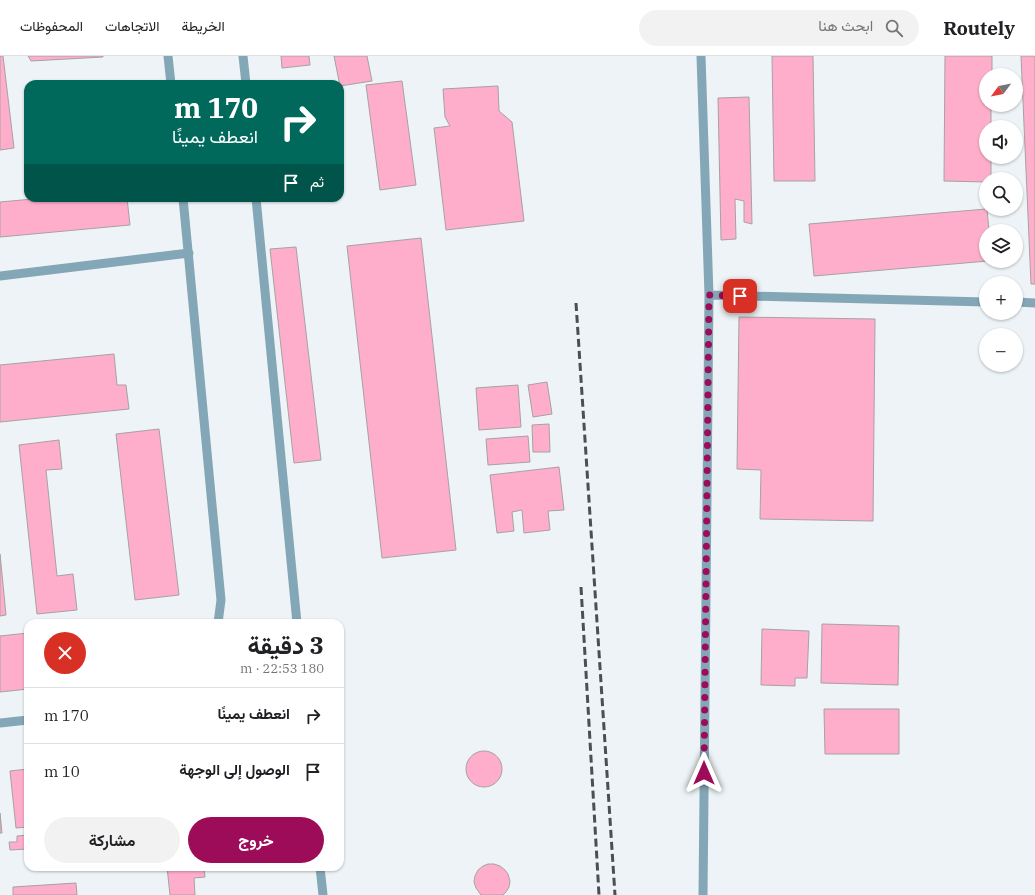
<!DOCTYPE html>
<html lang="ar">
<head>
<meta charset="utf-8">
<style>
  body { margin:0; font-family:"IBM Plex Serif",Vazirmatn,serif; background:#f2f2f2; color:#202124; direction:rtl; height:100vh; display:flex; flex-direction:column; font-size:15px; white-space:nowrap }
  * { box-sizing:border-box; margin:0 }
  p { font-size:13px; color:#757577 }
  .icon { flex:none; width:22px; height:22px; fill:none; stroke:currentColor; stroke-width:2; stroke-linecap:round; stroke-linejoin:round }
  .map { position:relative; flex:1; overflow:hidden; direction:ltr }
  .details { position:absolute; left:24px; top:563px; width:320px; height:252px; display:flex; flex-direction:column; background:#fff; border-radius:12px; box-shadow:0 1px 3px #0004; direction:rtl }
  .details>* { flex:none }
  .hud { position:absolute; left:24px; top:24px; width:320px; height:122px; border-radius:12px; box-shadow:0 1px 3px #0004; direction:rtl; background:#00695c; color:#fff; overflow:hidden }
  .needle { width:26px; rotate:238deg }
  .controls { position:absolute; left:979px; top:12px; display:grid; gap:8px }
  .controls a { display:grid; place-items:center; width:44px; height:44px; border-radius:50%; background:#fff; box-shadow:0 1px 3px #0004; font-size:20px }
  .pin { position:absolute; display:grid; place-items:center; width:34px; height:34px; color:#fff; margin:-17px; border-radius:8px; box-shadow:0 2px 6px #0006 }
  .me { position:absolute; width:44px; margin:-22px; rotate:0deg; stroke-linejoin:round; filter:drop-shadow(0 0 3px #0008) }
  .turn { display:flex; align-items:center; gap:14px; height:84px; padding:0 20px; font-size:18px }
  .turn .icon { width:52px; height:52px; stroke-width:2.5 }
  .turn b { display:block; font-size:28px; line-height:34px }
  .then { display:flex; align-items:center; height:38px; padding:0 20px; background:#0003; gap:8px; font-size:15px }
  .round { display:grid; place-items:center; flex:none; width:42px; height:42px; border-radius:21px; background:#f2f2f2 }
  .headline { display:flex; align-items:center; justify-content:space-between; height:68px; padding:0 20px }
  h1 { font-size:24px; font-weight:700; line-height:30px }
  .cta { display:flex; gap:8px; margin-top:auto; padding:8px 20px }
  .cta a { flex:1; height:46px; border-radius:24px; background:#9d0c59; color:#fff; font-size:16px; font-weight:700; line-height:46px; text-align:center }
  .cta a+a { background:#f2f2f2; color:#202124 }
  ul { padding:0; list-style:none }
  li { display:flex; align-items:center; gap:12px; height:56px; padding:0 20px; border-top:1px solid #e0e0e0 }
  li div { flex:1 }
  li b { display:block; font-size:15px }
  li em { font-style:normal }
  header { display:flex; align-items:center; gap:24px; box-sizing:border-box; height:56px; padding:0 20px; background:#fff; border-bottom:1px solid #e0e0e0 }
  header strong { font-size:19px }
  nav { display:flex; gap:22px; margin-inline-start:auto; font-size:14px }
  .search { width:280px; height:36px; background:#f2f2f2; display:flex; align-items:center; gap:10px; box-sizing:border-box; padding:0 14px; border-radius:22px; color:#757577; font-size:15px }
  .map>svg:first-child { display:block }
  .building { fill:#feaeca; stroke:#a7a1a3 }
  .lines { fill:none; stroke-linecap:round; stroke-linejoin:round }
  .lane { stroke:#84a7b7; stroke-width:9 }
  .rail { stroke:#4c4f50; stroke-width:3; stroke-dasharray:8 4; stroke-linecap:butt }
  .route { stroke:#9d0c59; stroke-width:7; stroke-dasharray:0 12.6 }
</style>
</head>
<body>
<header>
<strong>Routely</strong>
<div class="search"><svg class="icon" aria-label="search" viewBox="0 0 24 24"><circle cx="10" cy="10" r="6"/><path d="M15 15l6 6"/></svg>ابحث هنا</div>
<nav><a>الخريطة</a><a>الاتجاهات</a><a>المحفوظات</a></nav>
</header>
<div class="map">
<svg width="1035" height="839" viewBox="0 0 1035 839">
  <rect width="100%" height="100%" fill="#edf3f6"/>
  <path class="building" d="M0,0H3L14,92L0,94Z
    M28,0H103V1L31,5Z
    M281,0H309L310,9L282,12Z
    M334,0H367L372,25L340,30Z
    M772,0H813L815,125H774Z
    M945,0H992V19H986V49H991V71H986V101H991V123H986V126L944,125Z
    M1021,0H1035V228H1031Z
    M402,25L416,129L380,134L366,29Z
    M498,30L499,55L512,66L524,165L446,174L434,72L450,70L445,61L443,33Z
    M749,41L752,168L744,166V145L735,143L736,183L721,184L718,42Z
    M44,142H127L130,169L0,181V146Z
    M986,153H987L989,175H986V205H988L814,220L809,168Z
    M421,182L456,494L382,502L347,190Z
    M296,191L321,404L294,407L270,193Z
    M739,261L875,263L873,465L760,463L761,414L737,413Z
    M114,298L117,329H126L129,353L0,366V309Z
    M547,326L552,358L533,361L528,329Z
    M518,329L521,371L479,374L476,332Z
    M549,368L550,396H533L532,369Z
    M159,373L179,539L135,544L116,378Z
    M528,380L530,406L488,409L486,383Z
    M59,384L62,413L46,414L57,520L73,518L77,554L37,558L19,389Z
    M559,411L564,454L548,455L550,474L524,477L522,454L512,456L514,475L497,477L490,419Z
    M0,498L6,559L0,560Z
    M135,564V567H108Z
    M822,568L899,570L898,629L821,627Z
    M762,573L809,575L807,622H795V630L761,629Z
    M28,577V633L0,636V580Z
    M824,653H899V698H825Z
    M466 713a18 18 0 1 1 36 0a18 18 0 1 1-36 0Z
    M28,713V771L16,772L10,715Z
    M0,757L2,777H0Z
    M28,779V793L10,794L9,786H17V780Z
    M488,808H494L500,810L505,814L508,818L510,825L509,831L506,836L503,839H481L476,832L474,826L475,820L478,814L483,810Z
    M167,811H204L205,821L194,822L195,839H170Z
    M76,827L77,839H13V831Z"/>
  <g class="lines">
    <path class="lane" d="M168,0L171,28
      M243,0L246,28
      M701,0L709,239L703,839
      M183,142L221,544L218,567
      M256,142L297,567
      M0,220L189,197
      M709,239L986,246
      M1016,246L1035,247
      M0,667L28,664
      M320,811L323,839"/>
    <path class="rail" d="M576,247L615,839
      M581,531L599,839"/>
  </g>
  <g class="lines">
    <path class="route" d="M704,717L709,239L740,240"/>
  </g>
</svg>
<div class="controls">
<a><svg class="needle" viewBox="-14 -14 28 28"><path d="M0-13l5 13h-10z" fill="#e53935"/><path d="M0 13l5-13h-10z" fill="#757577"/></svg></a>
<a><svg class="icon" aria-label="sound" viewBox="0 0 24 24"><path d="M4 9h4l5-4v14l-5-4H4zM17 9q2 3 0 6"/></svg></a>
<a><svg class="icon" aria-label="search" viewBox="0 0 24 24"><circle cx="10" cy="10" r="6"/><path d="M15 15l6 6"/></svg></a>
<a><svg class="icon" aria-label="layers" viewBox="0 0 24 24"><path d="M12 4l9 5-9 5-9-5zM3 14l9 5 9-5"/></svg></a>
<a>+</a>
<a>−</a>
</div>
<div class="pin" style="left:740px;top:240px;background:#d93025"><svg class="icon" aria-label="arrive" viewBox="0 0 24 24"><path d="M6 21V4h12l-3 4 3 4H6"/></svg></div>
<svg class="me" style="left:704px;top:717px" viewBox="-20 -20 40 40"><path d="M0-17L14 15 0 8-14 15z" fill="#9d0c59" stroke="#fff" stroke-width="4"/></svg>
<div class="hud">
<div class="turn"><svg class="icon" aria-label="right" viewBox="0 0 24 24"><path d="M7 20v-9h11M14 6l5 5-5 5"/></svg><div><b>170 m</b>انعطف يمينًا</div></div>
<div class="then">ثم<svg class="icon" aria-label="arrive" viewBox="0 0 24 24"><path d="M6 21V4h12l-3 4 3 4H6"/></svg></div>
</div>
<section class="details">
<div class="headline"><div><h1>3 دقيقة</h1><p>180 m · 22:53</p></div><a class="round" style="background:#d93025;color:#fff"><svg class="icon" aria-label="close" viewBox="0 0 24 24"><path d="M6 6l12 12M18 6L6 18"/></svg></a></div>
<ul>
<li><svg class="icon" aria-label="right" viewBox="0 0 24 24"><path d="M7 20v-9h11M14 6l5 5-5 5"/></svg><div><b>انعطف يمينًا</b></div><em>170 m</em></li>
<li><svg class="icon" aria-label="arrive" viewBox="0 0 24 24"><path d="M6 21V4h12l-3 4 3 4H6"/></svg><div><b>الوصول إلى الوجهة</b></div><em>10 m</em></li>
</ul>
<div class="cta"><a>خروج</a><a>مشاركة</a></div>
</section>
</div>
</body>
</html>
